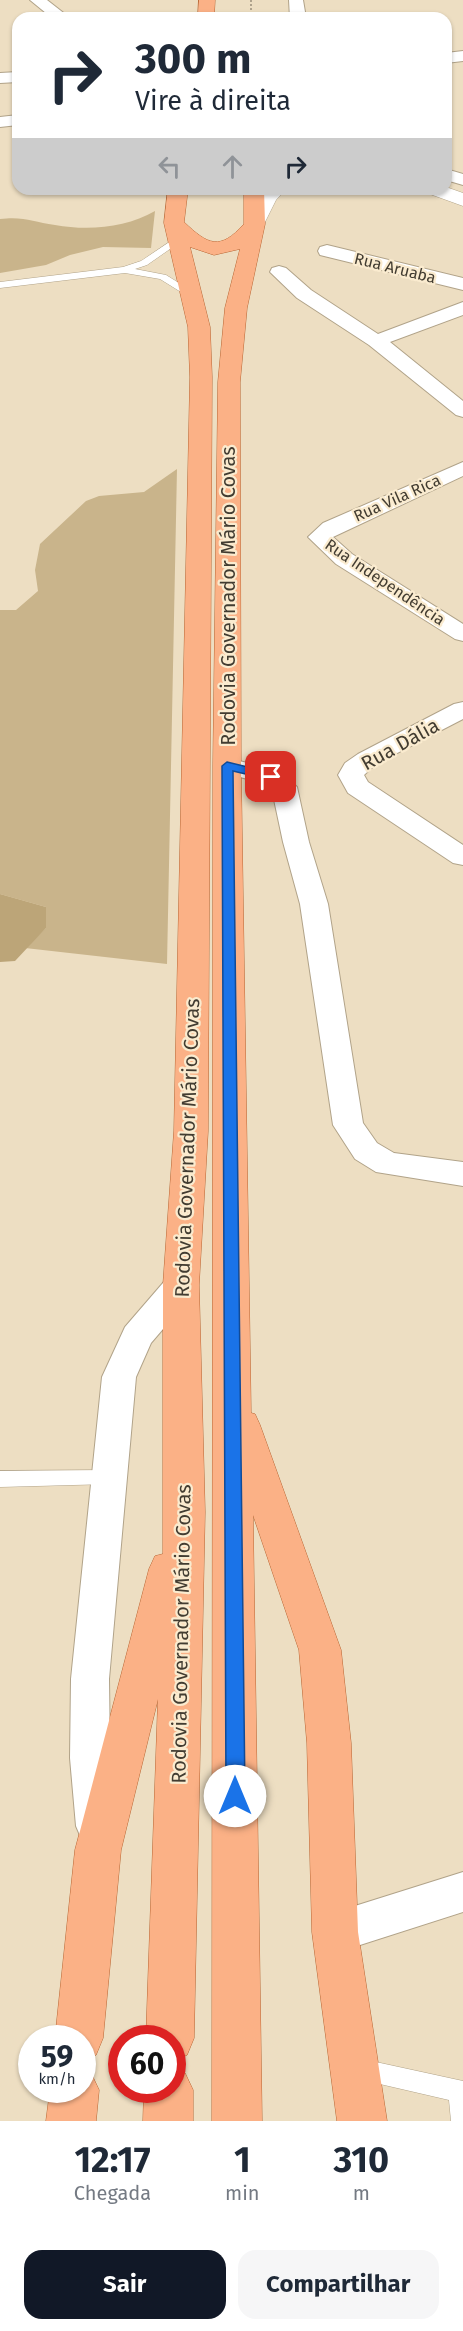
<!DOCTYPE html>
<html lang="pt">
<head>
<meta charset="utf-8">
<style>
  body { margin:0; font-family:"Fira Sans",sans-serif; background:#f6f6f7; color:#1f2937; height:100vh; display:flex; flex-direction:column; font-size:22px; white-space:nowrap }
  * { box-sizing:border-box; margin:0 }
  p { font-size:20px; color:#747a83 }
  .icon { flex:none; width:33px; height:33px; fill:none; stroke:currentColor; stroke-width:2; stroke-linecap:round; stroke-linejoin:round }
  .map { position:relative; height:2121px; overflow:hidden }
  .panel { display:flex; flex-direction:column; background:#fff; flex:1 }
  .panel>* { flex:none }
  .hud { position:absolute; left:12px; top:12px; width:440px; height:183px; border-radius:18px; box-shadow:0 2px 4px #0004; background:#fff; color:#1f2937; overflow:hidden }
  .speed { position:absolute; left:18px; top:2025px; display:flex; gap:12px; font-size:30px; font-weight:700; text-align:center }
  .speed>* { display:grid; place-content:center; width:78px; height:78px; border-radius:50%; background:#fff; box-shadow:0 2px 4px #0004; line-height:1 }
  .speed small { font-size:15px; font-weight:400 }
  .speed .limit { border:9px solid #d22; background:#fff; color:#111 }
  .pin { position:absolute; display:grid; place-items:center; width:51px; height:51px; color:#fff; margin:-26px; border-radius:12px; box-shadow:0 3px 9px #0006 }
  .me { position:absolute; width:66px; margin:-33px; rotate:0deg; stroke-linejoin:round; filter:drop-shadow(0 0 4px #0008) }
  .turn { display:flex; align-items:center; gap:21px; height:126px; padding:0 24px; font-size:27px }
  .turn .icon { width:78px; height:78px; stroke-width:2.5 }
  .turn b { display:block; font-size:42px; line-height:51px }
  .lanes { display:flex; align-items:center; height:57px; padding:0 24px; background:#0003; justify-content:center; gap:30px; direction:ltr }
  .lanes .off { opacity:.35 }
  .eta { display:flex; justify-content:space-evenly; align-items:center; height:102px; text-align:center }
  .eta b { font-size:36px; font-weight:700; line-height:42px }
  .action { display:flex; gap:12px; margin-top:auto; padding:12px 24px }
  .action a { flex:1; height:69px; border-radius:18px; background:#111827; color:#fff; font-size:24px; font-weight:700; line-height:69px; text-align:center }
  .action a+a { background:#f6f6f7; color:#1f2937 }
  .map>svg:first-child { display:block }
  .green { fill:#c9b48b }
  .forest { fill:#bca578 }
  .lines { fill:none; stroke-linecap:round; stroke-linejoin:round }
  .lane-casing { stroke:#b1a389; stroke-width:1 }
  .street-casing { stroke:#b1a389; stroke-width:2 }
  .secondary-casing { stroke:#b1a389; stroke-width:1 }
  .primary-casing { stroke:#b86634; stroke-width:1 }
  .path { stroke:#aea28c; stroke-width:2; stroke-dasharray:2 2; stroke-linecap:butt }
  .lane { fill:#fff; fill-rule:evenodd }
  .street { fill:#fff; fill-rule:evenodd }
  .secondary { fill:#fff; fill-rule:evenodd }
  .primary { fill:#fbb186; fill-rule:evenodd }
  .route { fill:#1a73e8; stroke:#114b97; stroke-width:1.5 }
  .labels { text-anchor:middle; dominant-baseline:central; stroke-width:4.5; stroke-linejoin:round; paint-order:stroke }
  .far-street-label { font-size:16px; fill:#423c31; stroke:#faebcf }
  .street-label { font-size:20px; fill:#423c31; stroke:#faebcf }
</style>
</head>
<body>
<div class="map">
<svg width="463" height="2121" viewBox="0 0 463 2121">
  <rect width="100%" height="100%" fill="#eddec2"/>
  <path class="green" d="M155,211L151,248L103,247L70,255L46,265L0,273V219C24,216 33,222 55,225C88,231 126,228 155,211Z
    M177,469L167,964L25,948L46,928V907L0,894V610H16L38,591L35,570L40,544L86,501L99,496L144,492Z"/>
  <path class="forest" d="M0,894L46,907V928L15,961L0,962Z"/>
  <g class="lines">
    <g class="lane-casing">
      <path id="lane" d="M177,237L182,240L180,242L147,265L135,269L166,275L195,293V297H189L160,279L125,273L0,288V282L123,267L141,261Z
        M110,1470L116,1472L119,1477L116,1482L110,1484L0,1487V1471Z
        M362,2059L463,2081V2121H451L449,2100L354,2078L351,2070L354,2062Z"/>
    </g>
    <g class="street-casing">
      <path id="street" d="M30,0H47L70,18H52Z
        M289,0H303L306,18H290Z
        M463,51V61L446,63V53Z
        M18,72V82L0,83V73Z
        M18,115V125L0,127V117Z
        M446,169L463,174V185L446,180Z
        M327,245L463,278V290L320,255L318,251L320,247Z
        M279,266L286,268L311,290L378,334L463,302V315L390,342L463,401V417L456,415L369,345L297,298L270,272L272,268Z
        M463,462V476L333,537L352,554L463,624V641L455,639L336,564L308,537L323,523Z
        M463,702V719L376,764L364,775L368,782L463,845V865L453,863L348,793L338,775L345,763L358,754L454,704Z
        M227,758L280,771L297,787L309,842L328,904L363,1123L377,1143L394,1153L463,1162V1186L376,1172L355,1159L333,1125L300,904L283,842L272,790L262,783L218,771L214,766L218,761Z
        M181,1272L193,1276L198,1285L193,1294L151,1343L136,1377L109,1679L110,1758L116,1826L110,1840L96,1845L82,1840L76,1826L70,1758L71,1679L102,1377L125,1327L169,1276Z
        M463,1872V1912L335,1953L320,1947L314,1932L320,1917Z"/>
    </g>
    <g class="secondary-casing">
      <path id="secondary" d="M446,187L463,193V206L427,193L424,189H446Z
        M265,189H286L276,200L262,228H248L245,224L257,197Z"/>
    </g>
    <g class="primary-casing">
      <path id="primary" d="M199,0H215L214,18H198Z
        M168,189H188L184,222C208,245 220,251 244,224V189H264L265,224L247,308L240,382L241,766L251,1413L255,1414L260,1425L341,1650L351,1743L358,1932L387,2121H337L312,1932L307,1743L299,1650L253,1515L262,2121H212L213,766L218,382L225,308L240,249L214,255L190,247L210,327L212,377L208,1131L199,1285L205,1512L194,2038L187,2055L172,2061V2038H146L158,1699L121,1850L103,2038L96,2055L82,2061V2038H55L75,1850L149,1569L155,1556L163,1554V1285L174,1131L190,377L188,327L164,223Z
        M172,2067L185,2073L193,2090V2121H143L144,2090H172Z
        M82,2069L91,2073L99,2090L96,2121H46L50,2090H82Z"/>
    </g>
    <path class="path" d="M251,0V18"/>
    <use href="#lane" class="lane"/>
    <use href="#street" class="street"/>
    <use href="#secondary" class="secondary"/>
    <use href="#primary" class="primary"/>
  </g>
  <path class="route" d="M227,762L276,774L277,777L271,780L233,771L245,1796L242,1802L235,1804L229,1802L226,1796L222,766Z"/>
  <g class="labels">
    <g class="far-street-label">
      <text transform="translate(395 268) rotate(14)">Rua Aruaba</text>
      <text transform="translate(397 498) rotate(-24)">Rua Vila Rica</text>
      <text transform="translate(385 582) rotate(34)">Rua Independência</text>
    </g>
    <g class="street-label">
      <text transform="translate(228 596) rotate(-90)">Rodovia Governador Mário Covas</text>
      <text transform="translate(400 744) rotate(-29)">Rua Dália</text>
      <text transform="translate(187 1148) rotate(-88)">Rodovia Governador Mário Covas</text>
      <text transform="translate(181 1634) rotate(-89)">Rodovia Governador Mário Covas</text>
    </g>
  </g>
</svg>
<div class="speed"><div>59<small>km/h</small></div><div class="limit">60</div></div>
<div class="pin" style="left:271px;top:777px;background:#d93025"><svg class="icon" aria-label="arrive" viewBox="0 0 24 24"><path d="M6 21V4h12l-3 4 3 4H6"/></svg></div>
<svg class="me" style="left:235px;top:1796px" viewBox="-20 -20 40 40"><circle r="19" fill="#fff"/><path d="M0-13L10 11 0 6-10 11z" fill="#1a73e8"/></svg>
<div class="hud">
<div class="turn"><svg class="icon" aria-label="right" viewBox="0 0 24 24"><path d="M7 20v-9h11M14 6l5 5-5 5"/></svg><div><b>300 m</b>Vire à direita</div></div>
<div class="lanes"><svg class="icon off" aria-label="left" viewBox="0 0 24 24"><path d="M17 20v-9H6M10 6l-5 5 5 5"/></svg><svg class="icon off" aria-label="ahead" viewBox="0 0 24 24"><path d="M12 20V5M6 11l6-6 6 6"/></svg><svg class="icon" aria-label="right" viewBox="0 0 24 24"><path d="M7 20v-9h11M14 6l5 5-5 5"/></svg></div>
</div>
</div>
<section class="panel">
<div class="eta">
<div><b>12:17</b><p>Chegada</p></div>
<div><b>1</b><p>min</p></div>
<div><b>310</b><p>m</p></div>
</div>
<div class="action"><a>Sair</a><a>Compartilhar</a></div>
</section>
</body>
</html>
